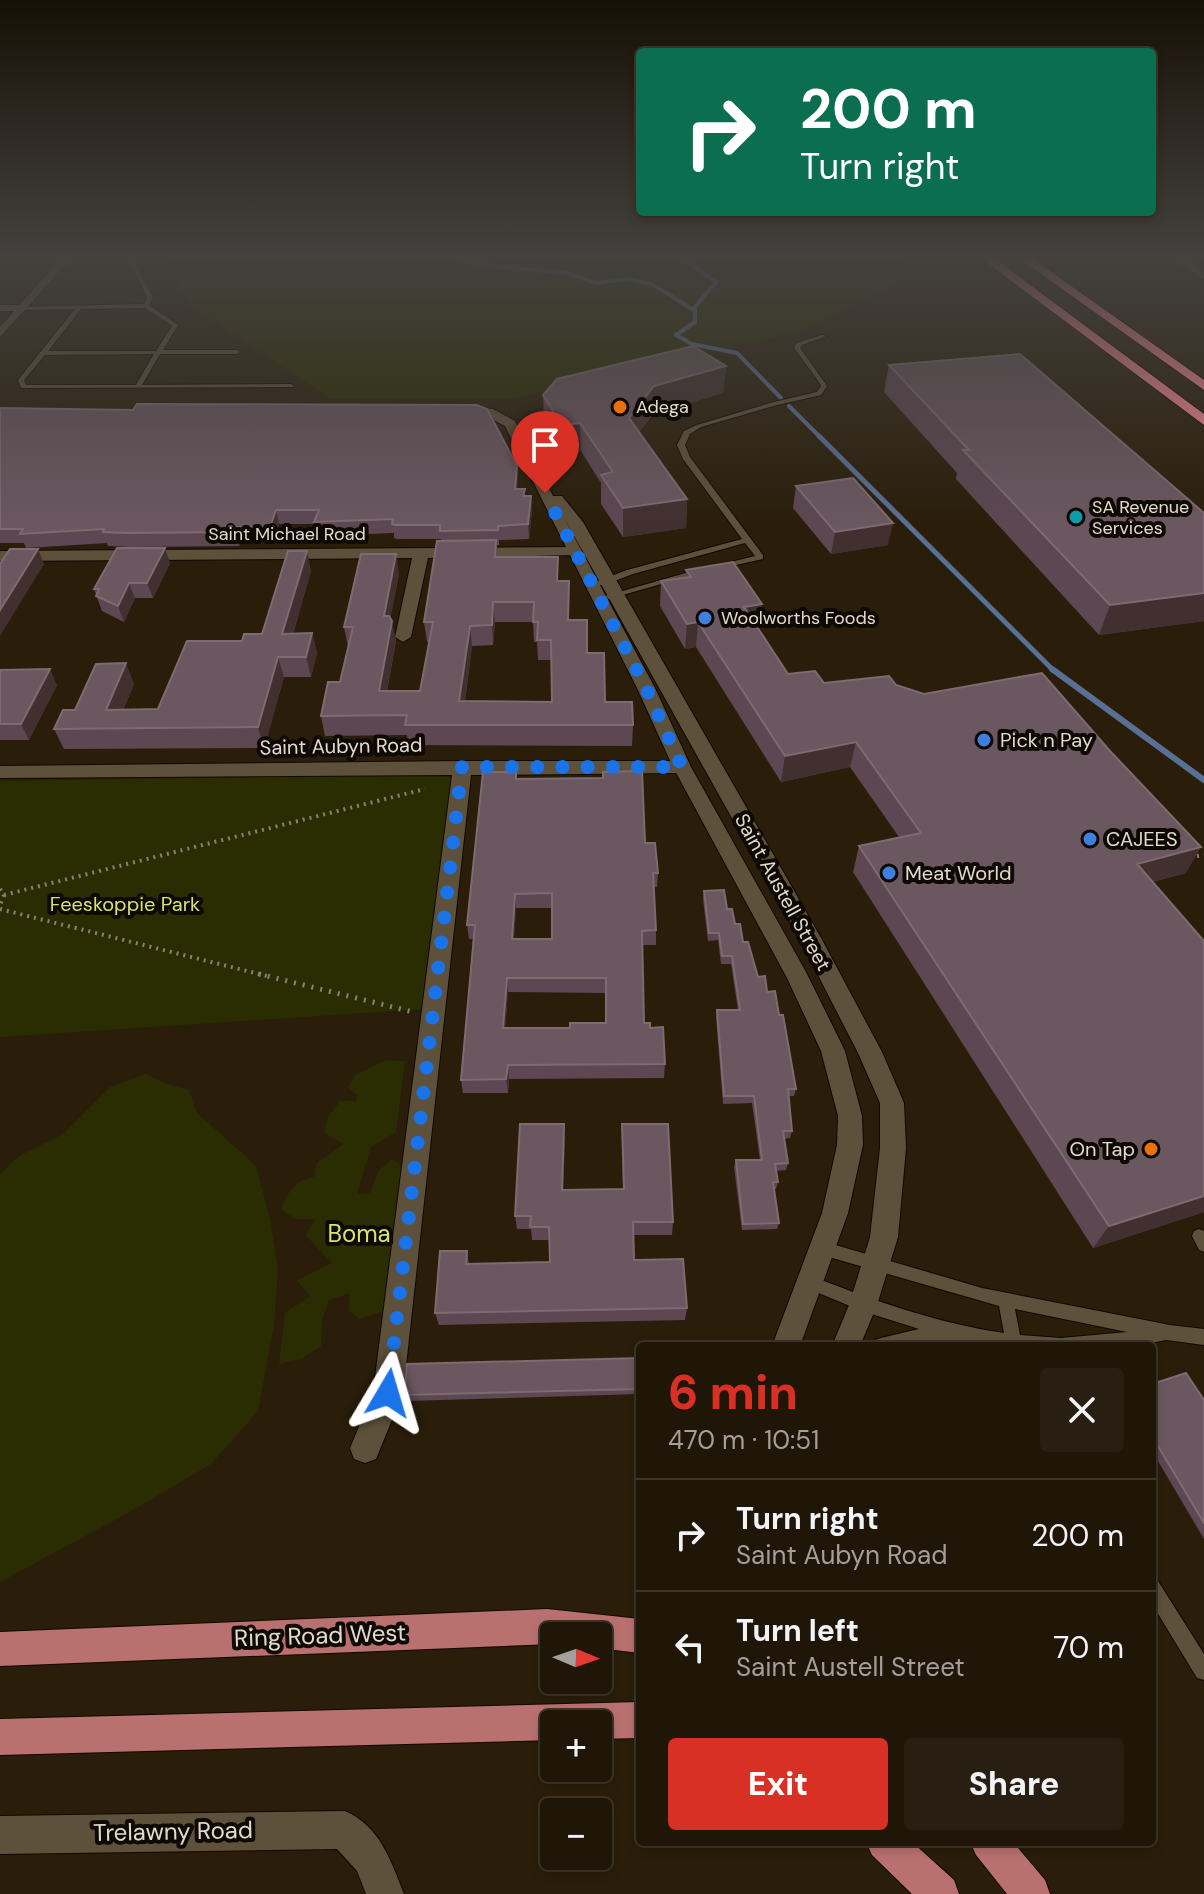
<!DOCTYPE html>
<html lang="en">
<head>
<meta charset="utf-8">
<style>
  body { margin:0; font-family:"DM Sans",sans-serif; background:#281f12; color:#f1f3f6; height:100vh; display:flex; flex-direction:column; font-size:30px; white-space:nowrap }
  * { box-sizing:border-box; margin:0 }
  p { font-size:26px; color:#a29f9c }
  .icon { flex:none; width:44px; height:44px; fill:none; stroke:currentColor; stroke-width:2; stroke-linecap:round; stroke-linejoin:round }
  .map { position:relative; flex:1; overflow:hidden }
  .sheet { position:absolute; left:636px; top:1342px; width:520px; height:504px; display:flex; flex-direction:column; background:#201608; border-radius:8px; box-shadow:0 4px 12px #0003,0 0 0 2px #3d3529 }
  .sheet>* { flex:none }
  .top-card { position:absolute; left:636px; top:48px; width:520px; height:168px; border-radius:8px; box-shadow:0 4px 12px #0003,0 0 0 2px #3d3529; background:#0b6e4f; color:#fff; overflow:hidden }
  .needle { width:52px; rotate:92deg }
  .tools { position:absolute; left:540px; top:1622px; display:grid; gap:16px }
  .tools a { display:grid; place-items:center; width:72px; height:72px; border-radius:8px; background:#201608; box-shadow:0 4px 12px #0003,0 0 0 2px #3d3529; font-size:40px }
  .pin { position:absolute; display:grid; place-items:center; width:68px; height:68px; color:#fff; margin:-82px -34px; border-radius:50% 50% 50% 0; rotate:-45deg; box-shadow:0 0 8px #0007 }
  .pin .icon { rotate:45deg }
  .me { position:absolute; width:88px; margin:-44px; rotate:7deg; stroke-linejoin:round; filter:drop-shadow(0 0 6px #0008) }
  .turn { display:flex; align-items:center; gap:28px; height:168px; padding:0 32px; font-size:36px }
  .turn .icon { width:104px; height:104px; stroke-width:2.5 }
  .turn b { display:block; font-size:56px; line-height:68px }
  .round { display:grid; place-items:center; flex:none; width:84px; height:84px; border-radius:8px; background:#281f12 }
  .overview { display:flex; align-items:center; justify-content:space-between; height:136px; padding:0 32px }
  h1 { font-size:48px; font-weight:800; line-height:60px; color:#d93025 }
  .action { display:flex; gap:16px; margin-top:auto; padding:16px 32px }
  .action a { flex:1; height:92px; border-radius:8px; background:#d93025; color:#fff; font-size:32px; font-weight:800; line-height:92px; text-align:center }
  .action a+a { background:#281f12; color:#f1f3f6 }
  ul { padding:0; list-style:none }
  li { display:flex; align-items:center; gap:24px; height:112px; padding:0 32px; border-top:2px solid #3d3529 }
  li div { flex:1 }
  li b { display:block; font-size:30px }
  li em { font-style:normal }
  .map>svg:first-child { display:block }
  .green { fill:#2a2d01 }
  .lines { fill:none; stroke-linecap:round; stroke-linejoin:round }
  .stream-far2 { stroke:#586f96; stroke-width:4 }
  .stream-far1 { stroke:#586f96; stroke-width:5 }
  .stream { stroke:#586f96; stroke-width:6 }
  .service-casing { stroke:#120800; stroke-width:2 }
  .minor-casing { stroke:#120800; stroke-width:2 }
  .tertiary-casing { stroke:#120800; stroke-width:2 }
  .primary-casing { stroke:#120800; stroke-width:2 }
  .motorway-casing { stroke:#120800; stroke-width:2 }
  .path-far1 { stroke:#8a8070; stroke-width:4; stroke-dasharray:2 5; stroke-linecap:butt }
  .path { stroke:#8a8070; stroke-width:5; stroke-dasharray:2 7; stroke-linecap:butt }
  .service { fill:#5e513c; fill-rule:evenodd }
  .minor { fill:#5e513c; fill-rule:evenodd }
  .tertiary { fill:#5e513c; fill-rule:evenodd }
  .primary { fill:#b97170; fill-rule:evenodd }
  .motorway { fill:#f68792; fill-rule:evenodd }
  .wall { fill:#5c4752; fill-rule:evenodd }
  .shaded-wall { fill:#423030 }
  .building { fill:#6a5760; stroke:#7d6b71; stroke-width:2; fill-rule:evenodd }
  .route { stroke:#1a73e8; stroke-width:14; stroke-dasharray:0 25.2 }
  .food-dot { fill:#e8710a; stroke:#0e0903; stroke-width:3 }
  .culture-dot { fill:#0f9aa8; stroke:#0e0903; stroke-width:3 }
  .shop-dot { fill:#3f7fe0; stroke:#0e0903; stroke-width:3 }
  .labels { text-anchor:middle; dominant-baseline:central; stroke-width:8; stroke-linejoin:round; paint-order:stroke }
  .far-poi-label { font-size:18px; fill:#e2dace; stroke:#0e0903; text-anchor:start }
  .far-street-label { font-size:18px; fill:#e2dace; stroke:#0e0903 }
  .poi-label { font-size:20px; fill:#e2dace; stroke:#0e0903; text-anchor:start }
  .street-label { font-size:20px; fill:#e2dace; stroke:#0e0903 }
  .park-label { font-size:20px; fill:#d7e36f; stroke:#0e0903 }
  .near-park-label { font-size:24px; fill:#d7e36f; stroke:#0e0903 }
  .near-street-label { font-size:24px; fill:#e2dace; stroke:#0e0903 }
</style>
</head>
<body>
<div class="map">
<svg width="1204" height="1894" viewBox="0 0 1204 1894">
  <rect width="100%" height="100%" fill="#2a1e0a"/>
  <path class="green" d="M166,259H898L916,273L800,331L515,398L331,399L190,306Z
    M452,774L424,1009L0,1037V781Z
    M386,1060L405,1061L396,1132L371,1147L357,1194L370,1193L379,1170L393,1159L403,1167L390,1309L359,1319L349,1310L350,1293L329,1300L322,1320L321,1346L301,1359L279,1364L285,1313L310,1296L297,1280L332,1263L306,1236L315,1219H296L281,1210C288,1192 293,1181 314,1177L316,1164L343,1144L324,1133L328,1117L340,1101H356L357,1095L348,1088L355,1075Z
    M146,1074L167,1084L189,1090L197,1113L256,1166L270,1219L278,1270L274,1325L258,1411L211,1464L126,1514L0,1582V1174L21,1155L63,1134L110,1087Z"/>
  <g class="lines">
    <path class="stream-far2" d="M460,259L484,265L566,273L596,283L627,279L652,284L695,311
      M683,259L716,282L695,307V322L676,335L692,344L737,353L781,398
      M789,406L821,438"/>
    <path class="stream-far1" d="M819,436L1054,671"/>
    <path class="stream" d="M1052,669L1204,780"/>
    <g class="service-casing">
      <path id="service" d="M128,259H133L153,297L149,305L178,325L163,350H237L240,352L237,354H160L142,385L291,384L294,386L293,387L21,388L18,380L75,309L23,310L21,307L144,304L147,297ZM145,308L172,326L156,351H48L81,309ZM154,354L136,385H26L24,380L45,355Z
        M822,335L827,336L802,345L800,348L827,386L821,395L777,405L701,427L690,434L685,445L690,457L763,555V559L718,569V565L755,556L745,543L633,574L604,585H598V581L627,570L742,539L683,459L677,445L684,431L697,425L774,402L817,392L821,386L819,382L794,348L797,343Z
        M696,570L703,572L609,599L605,596Z
        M1199,1229L1204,1231V1252L1199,1250L1192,1236L1194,1231Z
        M822,1241L982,1288L1170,1325L1204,1329V1345L1166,1340L1136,1346H989L964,1341L958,1345L873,1346L875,1340L881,1338L919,1329L862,1311L804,1287L801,1282L804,1277L809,1275C872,1300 936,1323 1004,1333L999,1306L822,1255L817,1253L815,1248L817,1243ZM1015,1309L1127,1332L1061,1338L1020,1335Z
        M1152,1578L1158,1581L1204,1654V1680L1197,1678L1152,1604Z"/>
    </g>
    <g class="minor-casing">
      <path id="minor" d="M1172,259H1185L1204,272V279Z
        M0,305H23L28,308L23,311H0Z
        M574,547L579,549V555L428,558L411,637L403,642L395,637L412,558L0,561V551Z
        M462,761H682L691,767L682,773L471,775L403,1393L376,1459L365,1463L354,1459L350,1448L373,1393L452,775L0,778V766Z
        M345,1811C380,1826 391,1861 404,1894H366L357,1871L337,1849L0,1854V1816Z"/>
    </g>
    <g class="tertiary-casing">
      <path id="tertiary" d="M60,259H71L0,337V327Z
        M460,406L493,409L515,421L553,496H562L583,522L821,938L882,1052L904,1103L906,1148L898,1237L877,1305L860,1346H832L849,1305L870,1237L880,1148V1103L858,1053L799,938L563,516L655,688L691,767L806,972L845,1051L862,1116L863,1145L848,1213L800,1346H772L822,1213L837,1145L838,1116L821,1051L787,978L673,767L637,688L505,426L486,416L456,413V407Z"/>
    </g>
    <g class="primary-casing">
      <path id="primary" d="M547,1609L640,1619V1653L598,1648V1636H554V1644L0,1666V1632Z
        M640,1702V1738L598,1739V1724H554V1740L0,1755V1719Z
        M866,1842H912L954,1880L959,1894H912L872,1855Z
        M970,1842H1013L1045,1880L1050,1894H1007L976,1855Z"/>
    </g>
    <g class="motorway-casing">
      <path id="motorway" d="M982,259H995L1204,414V425Z
        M1020,259H1033L1204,380V390Z"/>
    </g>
    <path class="path-far1" d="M1190,857L1204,855
      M0,889L4,895L0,905
      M4,895L425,789
      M0,909L267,976"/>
    <path class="path" d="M259,974L413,1012"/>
    <use href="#service" class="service"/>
    <use href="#minor" class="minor"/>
    <use href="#tertiary" class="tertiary"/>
    <use href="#primary" class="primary"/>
    <use href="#motorway" class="motorway"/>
  </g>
  <path class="wall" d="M889,365L1204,513V621L1099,635L956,479L957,473L884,392Z
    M726,366L723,393L654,413L639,432L687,499L686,528L623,537L601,504V483L581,451L563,453L544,422L543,395Z
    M0,408L517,466V489H525V496H531L532,510L529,539L499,540V545H497L498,557L558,581L569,601V620L588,653L605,702L633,725L632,746L408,745L407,735L325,736L321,716L340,682L348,647L344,627L399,574L390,618L396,641L387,691H420L429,642H427L424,622L441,539H397L394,538V533L317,536L314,524H279L273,541L241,542L239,546L131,547L108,546L107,543L26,548L24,543H0ZM495,622H533L534,642H537L538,660H551L552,702L465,701L472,646L493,645Z
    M796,486L888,545L831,554L793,508Z
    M170,563L153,598H135L124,622L102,611L94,589Z
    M686,570L759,629L788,674L824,683L896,685L1186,873L1152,882L1204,1212L1093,1248L853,872L859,846L899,837L850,767L781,782L696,647L685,649L660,606L661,581L686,578Z
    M311,571L293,634L312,633L317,653L311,677H284L264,748L64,749L54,729L75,710L134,684L123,710L158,709L242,641L262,634Z
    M0,670L57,685L29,740H0Z
    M517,779L645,843L658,873L657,887H654L656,930V945H642L644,1023L650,1028L665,1064L664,1078L509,1079L508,1093H463L461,1080L473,939H469L467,925ZM516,908H552V939H514ZM508,992L606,993V1023L570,1028H505Z
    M704,891L727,909L758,977L779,1015L796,1089L794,1096H789L792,1131L790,1138L784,1139L788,1163L786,1170L776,1171L778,1182L776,1189H774L779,1223L777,1229L742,1230L734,1167L736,1160H760L752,1103L723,1104L716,1017L717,1010H738L731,964H721L718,940L708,941L703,899Z
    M622,1124L673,1222L672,1235H633L634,1260L687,1308L685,1320L439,1325L435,1313L467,1251L469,1264L550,1262L549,1240H532L531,1229H517L515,1216L565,1138L563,1190L623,1189Z
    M640,1358V1394L406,1401L404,1395Z
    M1152,1384L1204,1400V1539L1152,1451Z"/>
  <path class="shaded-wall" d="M726,366L723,393L654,413L629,445V418L654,386Z
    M580,423L581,451L563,453L562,425Z
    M517,466L518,479L516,503L515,489Z
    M531,496L532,510L529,539L528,524Z
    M687,499L686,528L623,537V508Z
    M276,510L279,524L273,541L270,527Z
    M893,523L888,545L831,554L835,532Z
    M237,527L241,542L239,546L235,532Z
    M165,548L170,563L153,598L147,583Z
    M38,549L44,564L0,636V610Z
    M307,551L311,571L287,654L282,634Z
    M396,554L399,574L387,636L384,616Z
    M129,583L135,598L124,622L118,606Z
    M1204,593V621L1099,635L1110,605Z
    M493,602L495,622L493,645L492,625Z
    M762,604L759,629L744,607Z
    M392,621L396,641L383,712L379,691Z
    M698,622L696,647L685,649L687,624Z
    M470,626L472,646L462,722L459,701Z
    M312,633L317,653L311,677L306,657Z
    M278,657L284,677L264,748L258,727Z
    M126,663L134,684L115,728L106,710Z
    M50,669L57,685L29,740L21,724Z
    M856,742L850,767L781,782L785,756Z
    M1201,847L1186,873L1124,889L1137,864Z
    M515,894L516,908L513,954L512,939Z
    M507,978L508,992L504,1042L503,1028Z
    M508,1065L509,1079L508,1093L506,1079Z
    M564,1124L565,1138L563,1203L562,1190Z
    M1204,1196V1212L1093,1248L1109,1226Z"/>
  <path class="building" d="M693,346L726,366L654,386L629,418L687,499L623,508L601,475L613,472L580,423L562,425L543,395L557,379Z
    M1020,354L1204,513V593L1110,605L963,450H969L889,365Z
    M137,404L477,405L487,409L517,466L515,489H525L523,496H531L528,524L498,526V530L440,531V525H395L392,524L393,519L314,522L319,510H276L270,527H237L235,532L126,533L103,532L104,529L20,534L23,529H0V408L133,410Z
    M853,478L893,523L835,532L796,486Z
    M496,540L495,557H558L557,581H569L568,620H587V653H604L605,702H632L633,725H405L407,715L321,716L328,682H340L353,627H344L361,554H396L384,616H389L392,621L379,691H420L433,622H424L437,541ZM493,602H534L533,622H538L537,640H551L552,702L459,701L470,626L492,625Z
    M117,548H165L147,583H129L118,606L96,596L99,589H94Z
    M10,549H38L0,610V564Z
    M288,551H307L282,634L312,633L306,657H278L258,727L54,729L63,710H75L96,664L126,663L106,710L158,709L187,641H242L244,634H262Z
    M733,562L762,604L744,607L788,674L815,671L824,683L889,676L896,685L924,694L1042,673L1110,751L1201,847L1137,864L1204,941V1196L1109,1226L859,846L921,833L856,742L785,756L698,622L687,624L661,581L691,577L686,570Z
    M50,669L21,724H0V670Z
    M642,771L645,843H655L658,873H653L656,930L642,931L644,1023H650V1028L663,1027L665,1064L508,1065L506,1079L461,1080L475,925H467L483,772H516V779L603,778V772ZM552,893V939H512L515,894ZM507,978H606V1023H570V1028H503Z
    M724,890L727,909H732L735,924H740L743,942H748L758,977L765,976L767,992L775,991L779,1015H783L796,1089H788L792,1131H783L788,1163L775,1164L778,1182H773L779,1223L743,1224L736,1160H762L754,1096H724L717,1010H740L732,956H722L719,933H709L704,891Z
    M520,1124H564L562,1190L624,1189L622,1124H668L673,1222H633L634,1260L683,1259L687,1308L435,1313L440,1251H467L466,1264L550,1262L549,1227H530L531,1216H515Z
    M640,1358V1389L404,1395L407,1364Z
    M1186,1373L1204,1400V1523L1152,1436V1384Z
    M1152,1712L1157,1730H1152Z"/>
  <linearGradient id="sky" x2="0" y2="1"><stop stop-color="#171006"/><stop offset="0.49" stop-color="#44413e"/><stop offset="1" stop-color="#44413e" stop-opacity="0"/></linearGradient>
  <rect width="1204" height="525" fill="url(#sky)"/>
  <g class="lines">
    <path class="route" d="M388,1393L462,767H682L646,688L545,493"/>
  </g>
  <g class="food-dot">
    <circle cx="620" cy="407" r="8"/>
    <circle cx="1151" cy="1149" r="8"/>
  </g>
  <circle class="culture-dot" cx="1076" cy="517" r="8"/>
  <g class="shop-dot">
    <circle cx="705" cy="618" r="8"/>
    <circle cx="984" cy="740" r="8"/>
    <circle cx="1090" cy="839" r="8"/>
    <circle cx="889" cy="873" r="8"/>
  </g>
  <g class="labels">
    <g class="far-poi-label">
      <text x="636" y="407">Adega</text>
      <text x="1092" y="507">SA Revenue<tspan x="1092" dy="21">Services</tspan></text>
      <text x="721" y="618">Woolworths Foods</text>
    </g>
    <g class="far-street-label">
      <text x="287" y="534">Saint Michael Road</text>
    </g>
    <g class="poi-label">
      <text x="1000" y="740">Pick n Pay</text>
      <text x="1106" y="839">CAJEES</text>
      <text x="905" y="873">Meat World</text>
      <text x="1135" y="1149" text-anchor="end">On Tap</text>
    </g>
    <g class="street-label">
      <text transform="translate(341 746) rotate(-1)">Saint Aubyn Road</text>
      <text transform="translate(783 892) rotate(61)">Saint Austell Street</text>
    </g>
    <g class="park-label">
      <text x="125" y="904">Feeskoppie Park</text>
    </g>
    <g class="near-park-label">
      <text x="359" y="1233">Boma</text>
    </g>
    <g class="near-street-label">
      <text transform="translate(320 1635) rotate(-2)">Ring Road West</text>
      <text transform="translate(173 1831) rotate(-1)">Trelawny Road</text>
    </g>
  </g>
</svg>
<div class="tools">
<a><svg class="needle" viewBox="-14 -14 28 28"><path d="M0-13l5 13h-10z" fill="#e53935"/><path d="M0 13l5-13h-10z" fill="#a29f9c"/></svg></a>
<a>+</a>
<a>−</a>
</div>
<div class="pin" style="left:545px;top:493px;background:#d93025"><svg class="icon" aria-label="arrive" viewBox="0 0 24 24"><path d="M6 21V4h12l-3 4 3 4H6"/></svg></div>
<svg class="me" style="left:388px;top:1393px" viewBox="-20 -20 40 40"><path d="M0-17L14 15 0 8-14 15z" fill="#1a73e8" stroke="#fff" stroke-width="4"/></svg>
<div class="top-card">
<div class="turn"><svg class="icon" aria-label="right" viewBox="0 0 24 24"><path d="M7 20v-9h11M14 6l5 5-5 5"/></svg><div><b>200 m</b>Turn right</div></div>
</div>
<section class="sheet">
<div class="overview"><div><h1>6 min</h1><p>470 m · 10:51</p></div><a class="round"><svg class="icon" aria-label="close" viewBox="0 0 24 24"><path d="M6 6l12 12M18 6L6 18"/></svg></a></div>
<ul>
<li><svg class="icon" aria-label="right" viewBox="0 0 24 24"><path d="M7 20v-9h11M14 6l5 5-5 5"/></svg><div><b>Turn right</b><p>Saint Aubyn Road</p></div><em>200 m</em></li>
<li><svg class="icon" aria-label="left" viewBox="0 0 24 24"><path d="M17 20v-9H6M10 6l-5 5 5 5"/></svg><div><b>Turn left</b><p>Saint Austell Street</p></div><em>70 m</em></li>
</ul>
<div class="action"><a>Exit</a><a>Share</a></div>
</section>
</div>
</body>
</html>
